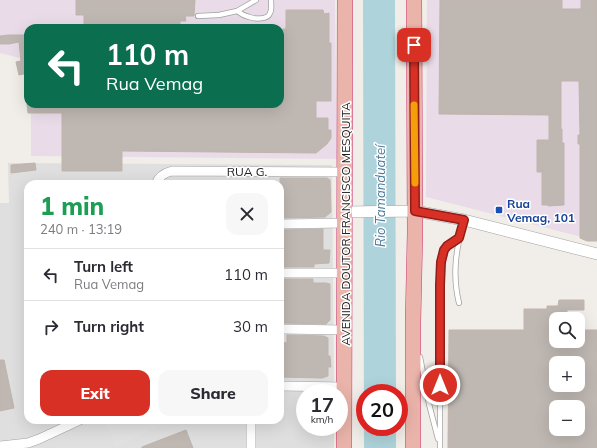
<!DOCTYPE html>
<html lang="en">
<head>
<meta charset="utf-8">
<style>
  body { margin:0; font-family:Mulish,sans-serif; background:#f7f7f7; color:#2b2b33; height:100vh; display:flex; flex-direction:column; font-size:15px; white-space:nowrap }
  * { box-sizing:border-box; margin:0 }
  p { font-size:13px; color:#7c7c81 }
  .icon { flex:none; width:22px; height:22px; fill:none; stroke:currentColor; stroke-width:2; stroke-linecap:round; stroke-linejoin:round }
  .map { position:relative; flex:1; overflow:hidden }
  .side { position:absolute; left:24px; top:180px; width:260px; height:244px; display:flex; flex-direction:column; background:#fff; border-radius:12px; box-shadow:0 4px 16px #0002 }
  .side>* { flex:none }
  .guide { position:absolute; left:24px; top:24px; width:260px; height:84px; border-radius:12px; box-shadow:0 4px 16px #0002; background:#0b6e4f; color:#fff; overflow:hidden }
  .controls { position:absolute; left:549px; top:312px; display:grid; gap:8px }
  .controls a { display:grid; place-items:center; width:36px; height:36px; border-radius:8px; background:#fff; box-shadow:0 4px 16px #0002; font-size:20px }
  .speed { position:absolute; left:296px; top:384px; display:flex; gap:8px; font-size:20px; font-weight:700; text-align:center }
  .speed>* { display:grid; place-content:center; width:52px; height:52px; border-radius:50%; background:#fff; box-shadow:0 4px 16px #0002; line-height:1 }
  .speed small { font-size:10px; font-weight:400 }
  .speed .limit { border:6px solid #d22; background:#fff; color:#111 }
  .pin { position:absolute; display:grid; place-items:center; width:34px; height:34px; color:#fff; margin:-17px; border-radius:8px; box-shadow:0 2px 6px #0006 }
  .me { position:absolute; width:44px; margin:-22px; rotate:0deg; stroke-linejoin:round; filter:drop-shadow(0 0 3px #0008) }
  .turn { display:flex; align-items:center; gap:14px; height:84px; padding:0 16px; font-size:18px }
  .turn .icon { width:52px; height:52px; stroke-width:2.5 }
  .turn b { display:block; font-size:28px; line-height:34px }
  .round { display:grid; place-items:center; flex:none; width:42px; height:42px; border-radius:12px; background:#f7f7f7 }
  .head { display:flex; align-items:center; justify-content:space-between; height:68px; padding:0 16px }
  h1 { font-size:24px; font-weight:800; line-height:30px; color:#1e9e55 }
  .cta { display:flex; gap:8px; margin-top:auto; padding:8px 16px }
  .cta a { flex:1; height:46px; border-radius:12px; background:#d93025; color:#fff; font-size:16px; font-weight:800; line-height:46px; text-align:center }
  .cta a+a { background:#f7f7f7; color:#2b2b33 }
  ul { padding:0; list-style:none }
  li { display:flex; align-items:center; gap:12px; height:52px; padding:0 16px; border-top:1px solid #e1e1e2 }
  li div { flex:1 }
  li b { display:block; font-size:15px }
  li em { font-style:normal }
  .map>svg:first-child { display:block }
  .residential { fill:#dfdfdf; fill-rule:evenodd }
  .industrial { fill:#e9dce8 }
  .parking { fill:#e1e1e1 }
  .water { fill:#aed3da }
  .building { fill:#beb7b2; stroke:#c1b4ac; fill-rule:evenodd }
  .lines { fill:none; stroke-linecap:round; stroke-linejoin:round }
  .service-casing { stroke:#a2a2a2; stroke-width:6 }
  .minor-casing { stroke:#a2a2a2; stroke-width:10 }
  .tertiary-casing { stroke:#a2a2a2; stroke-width:12 }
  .trunk-casing { stroke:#cd3876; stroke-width:16 }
  .service { stroke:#fff; stroke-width:4.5 }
  .minor { stroke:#fff; stroke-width:9 }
  .tertiary { stroke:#fff; stroke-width:11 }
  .trunk { stroke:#ebb4aa; stroke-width:15 }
  .route-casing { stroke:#8d1f18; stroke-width:10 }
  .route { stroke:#d93025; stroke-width:7 }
  .slow { stroke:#f59e0b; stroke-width:7 }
  .transit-dot { fill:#1a4fb4; stroke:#fff; stroke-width:1.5 }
  .labels { text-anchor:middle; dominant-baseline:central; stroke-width:3; stroke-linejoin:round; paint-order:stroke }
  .street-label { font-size:12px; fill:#212121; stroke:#fff }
  .transit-label { font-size:12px; font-weight:bold; fill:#164399; stroke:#fff; text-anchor:start }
  .water-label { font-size:13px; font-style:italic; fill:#4e7a9b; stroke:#fff }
</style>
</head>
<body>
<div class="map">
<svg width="597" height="448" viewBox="0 0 597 448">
  <rect width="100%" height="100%" fill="#f1eee9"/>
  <path class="residential" d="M8,163L332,165L334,393H305V427H334V448H0V203H9ZM28,184H280V420H28Z"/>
  <path class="industrial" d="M0,0H335L337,159L31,156V104H280V28H28V60L0,53Z
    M427,0H597V241L426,197Z"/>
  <path class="parking" d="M105,420H223V422L170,421L116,447Z"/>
  <path class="water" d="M363,0H395L396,393H365V427H396V448H364Z"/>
  <path class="building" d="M76,0H195L194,16H185L186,21H180V28H84V15H76Z
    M440,0H562V9H581V0H597V241H587L580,238V144H578V135H580L579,81H561V129H562V143H564V205L548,206V205H542V172H537V140H549V115L439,114Z
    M286,10H323L324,14L329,13V43H331V101H316V118H328V130H331V138L327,144L316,153L122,151V171H62V113H28L27,104H280V33L284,36L283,29H286Z
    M8,35H28V73L19,75L16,62L21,61L19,42L9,44H0V36Z
    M35,163L36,170L11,173V165Z
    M280,178H327L330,180L331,212L325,217L280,218Z
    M323,229V250H330L329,263L314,264V267H280V230Z
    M280,279H313V283H326L330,284V320L326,324L280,323Z
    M559,300H584V310H567V319H556V341H578V330H597V448H448L449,330H524V309H547V306H558ZM556,363H578V385H556ZM556,407H578V429H556Z
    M287,335L324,336L328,338V356H330L331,367H328V376L322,378L280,377V342L287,343Z
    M0,360H4L14,408L0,411Z
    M186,430L193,448H142V447Z"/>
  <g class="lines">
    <g class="service-casing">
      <path id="service" d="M237,11C241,14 245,16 249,17C255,19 268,20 270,13C272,10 271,4 271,0
        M198,16L219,15L237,11L256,0
        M459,303C452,274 456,249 464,220
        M420,357L429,404L438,439
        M440,448V293L441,262L442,255L444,250L447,246L459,238"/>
    </g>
    <g class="minor-casing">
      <path id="minor" d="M156,184C159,176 164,173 172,171L345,172
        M280,224L345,223
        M280,273H344
        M280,329L344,330
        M280,386L344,387
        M0,446L28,443L39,439L80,420
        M251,448V420"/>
    </g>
    <g class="tertiary-casing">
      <path id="tertiary" d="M345,212L415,211L464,220L597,254"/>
    </g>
    <g class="trunk-casing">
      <path id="trunk" d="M344,448L345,0
        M413,448V322L415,233L414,0"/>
    </g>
    <use href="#service" class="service"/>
    <use href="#minor" class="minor"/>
    <use href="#tertiary" class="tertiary"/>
    <use href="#trunk" class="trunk"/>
  </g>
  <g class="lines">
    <g class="route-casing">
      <path id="route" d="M414,45L415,211L464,220L459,238L447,246L444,250L441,262L440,285V385"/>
    </g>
    <use href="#route" class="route"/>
    <path class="slow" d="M414,105L415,183"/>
  </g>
  <rect class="transit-dot" x="495" y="206" width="8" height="8" rx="2"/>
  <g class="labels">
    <g class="street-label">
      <text x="247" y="171">RUA G.</text>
      <text transform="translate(345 224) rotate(-90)">AVENIDA DOUTOR FRANCISCO MESQUITA</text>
    </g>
    <g class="transit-label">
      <text x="507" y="203">Rua<tspan x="507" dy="14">Vemag, 101</tspan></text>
    </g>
    <g class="water-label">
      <text transform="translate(380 196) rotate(-90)">Rio Tamanduateí</text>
    </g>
  </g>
</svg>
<div class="controls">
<a><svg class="icon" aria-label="search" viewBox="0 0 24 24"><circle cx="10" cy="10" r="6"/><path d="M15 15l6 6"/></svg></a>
<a>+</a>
<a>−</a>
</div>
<div class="speed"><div>17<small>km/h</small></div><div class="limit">20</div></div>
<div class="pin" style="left:414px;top:45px;background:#d93025"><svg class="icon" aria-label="arrive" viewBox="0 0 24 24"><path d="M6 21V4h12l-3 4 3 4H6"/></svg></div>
<svg class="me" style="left:440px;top:385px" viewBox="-20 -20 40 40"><circle r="17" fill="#d93025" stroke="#fff" stroke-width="3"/><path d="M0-11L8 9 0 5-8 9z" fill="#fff"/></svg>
<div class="guide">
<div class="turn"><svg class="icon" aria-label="left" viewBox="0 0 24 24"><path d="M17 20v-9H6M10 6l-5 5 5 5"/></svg><div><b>110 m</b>Rua Vemag</div></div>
</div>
<section class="side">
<div class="head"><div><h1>1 min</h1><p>240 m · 13:19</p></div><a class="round"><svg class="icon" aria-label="close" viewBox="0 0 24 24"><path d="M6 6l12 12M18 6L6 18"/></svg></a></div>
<ul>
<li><svg class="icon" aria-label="left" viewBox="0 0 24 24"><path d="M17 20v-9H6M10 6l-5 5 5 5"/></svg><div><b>Turn left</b><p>Rua Vemag</p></div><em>110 m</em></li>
<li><svg class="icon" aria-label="right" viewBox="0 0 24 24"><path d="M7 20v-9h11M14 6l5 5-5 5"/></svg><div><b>Turn right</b></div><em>30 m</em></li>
</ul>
<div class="cta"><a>Exit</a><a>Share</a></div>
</section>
</div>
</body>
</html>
